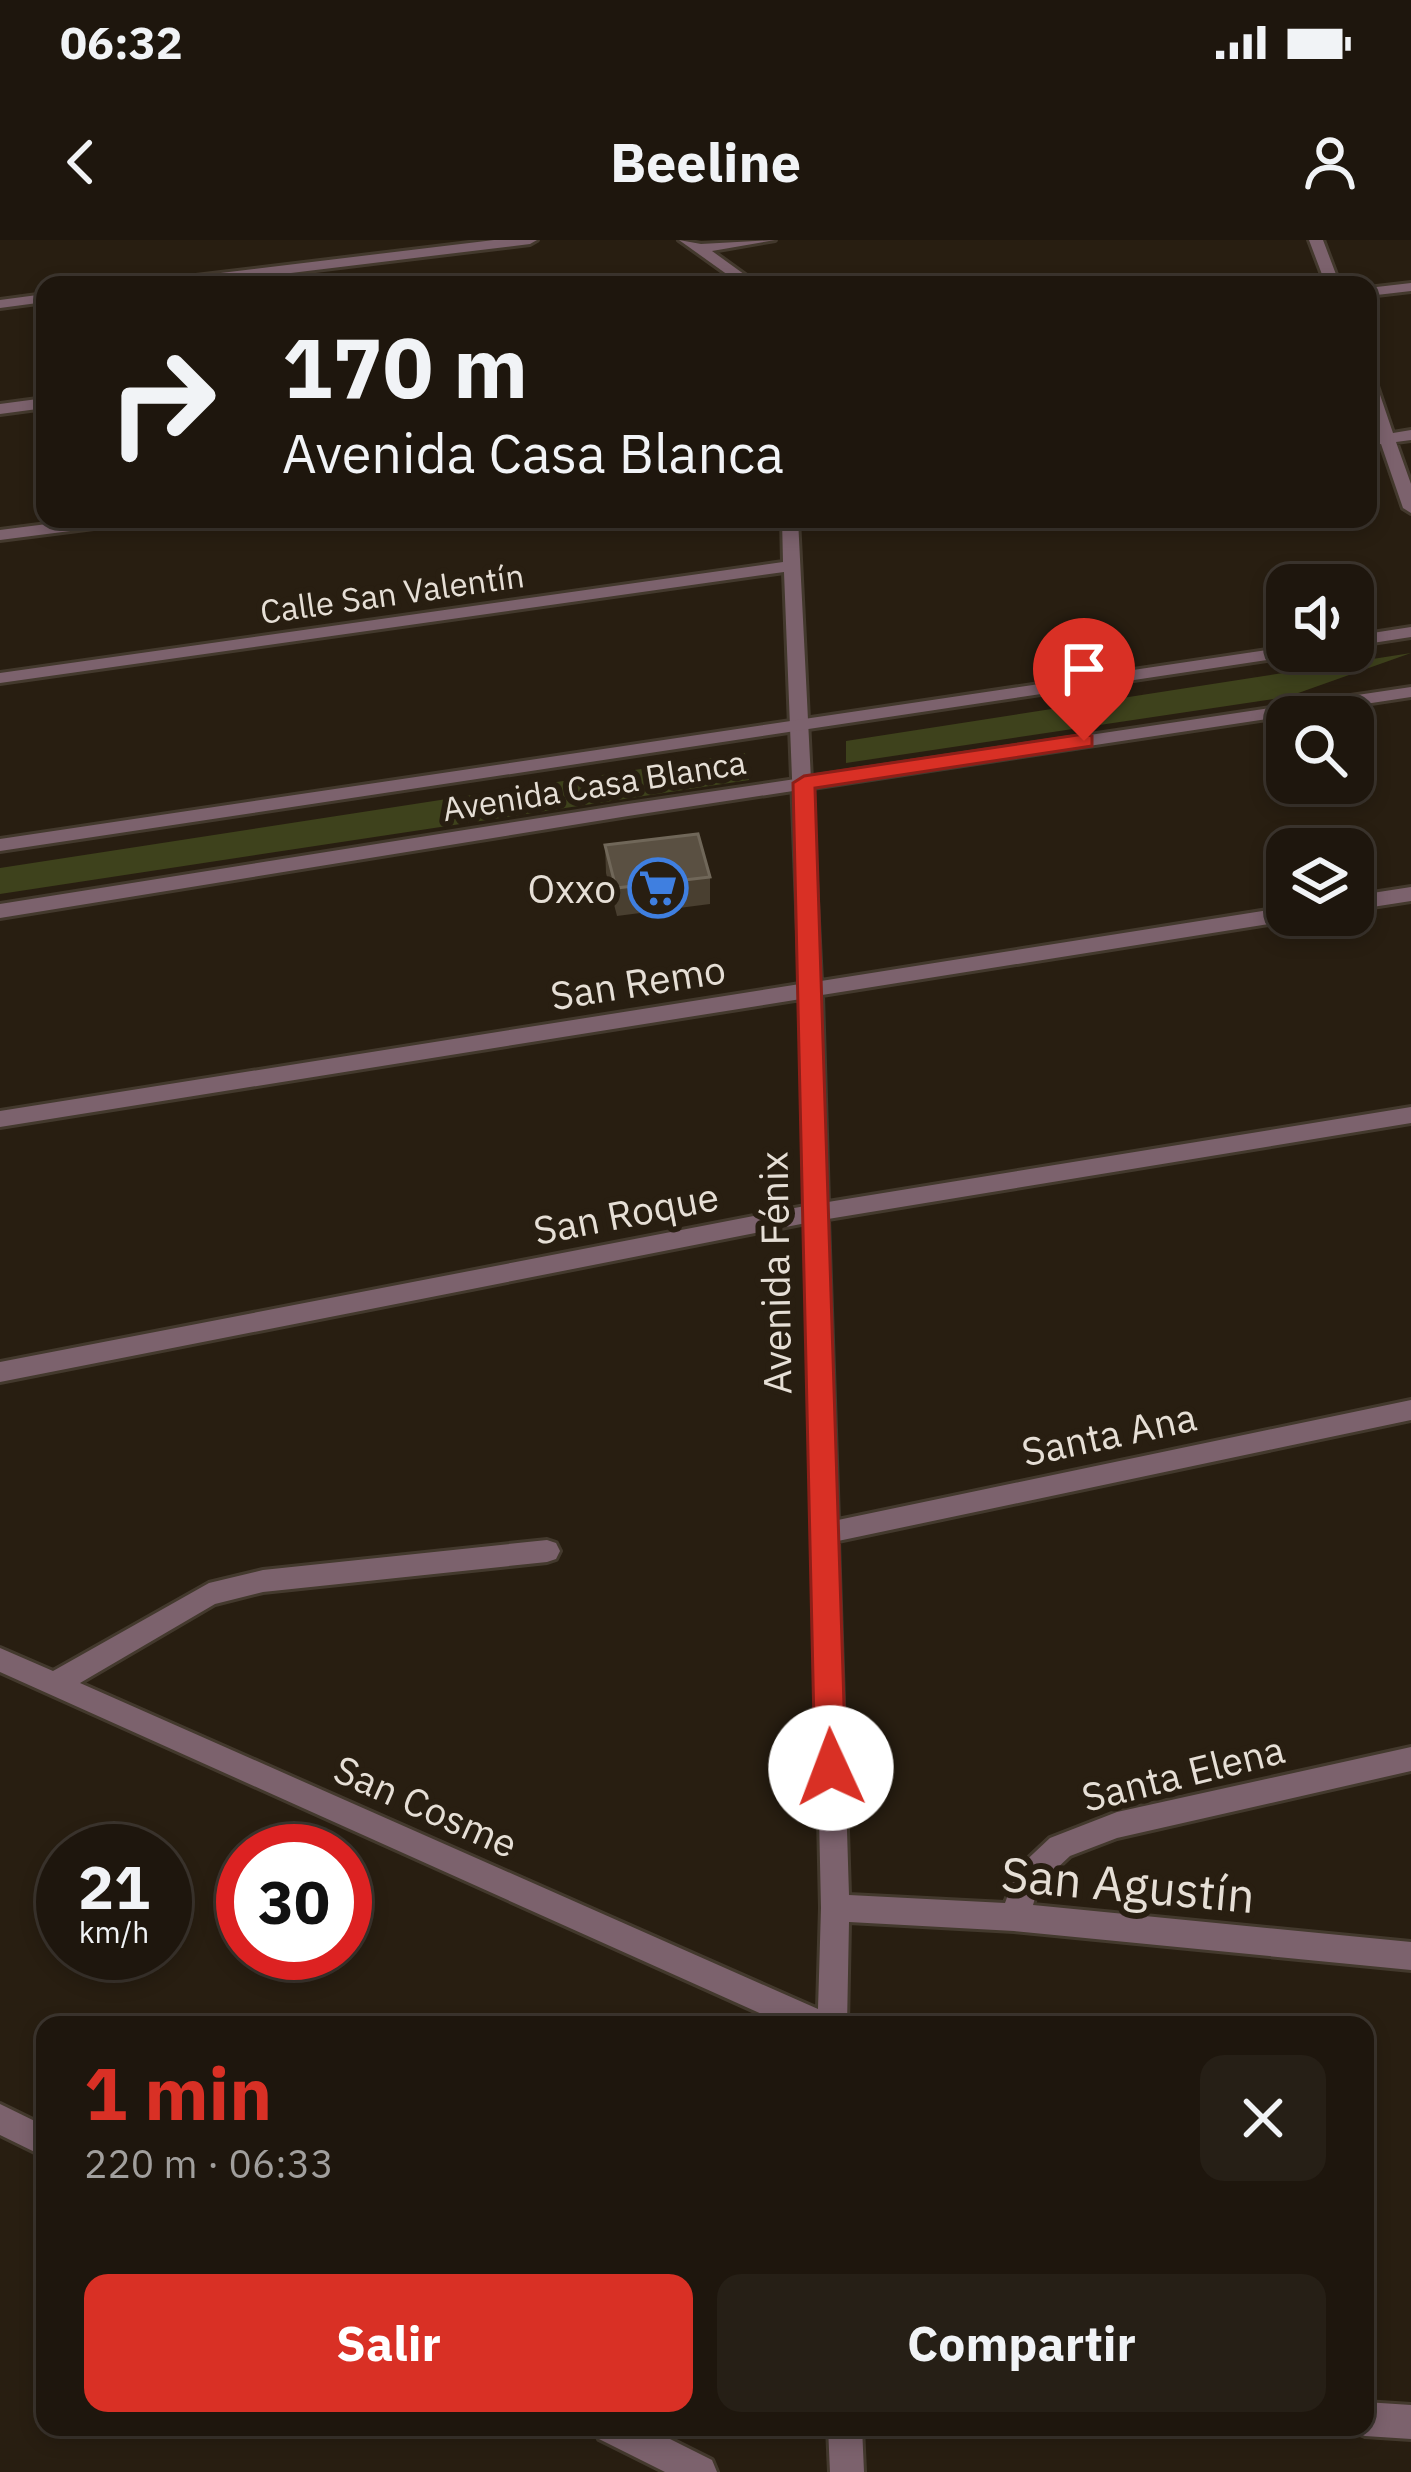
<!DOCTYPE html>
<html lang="es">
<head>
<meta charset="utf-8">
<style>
  body { margin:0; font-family:"IBM Plex Sans",sans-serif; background:#261f16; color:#f1f3f6; height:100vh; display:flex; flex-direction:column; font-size:45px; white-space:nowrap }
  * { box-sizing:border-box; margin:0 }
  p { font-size:39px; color:#a19f9d }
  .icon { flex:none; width:66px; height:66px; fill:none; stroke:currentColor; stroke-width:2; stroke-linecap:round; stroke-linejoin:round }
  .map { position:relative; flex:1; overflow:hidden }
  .side { position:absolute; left:36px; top:1776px; width:1338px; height:420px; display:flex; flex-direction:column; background:#1e160d; border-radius:24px; box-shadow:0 6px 18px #0003,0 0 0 3px #3c352e }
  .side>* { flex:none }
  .top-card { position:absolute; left:36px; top:36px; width:1341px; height:252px; border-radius:24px; box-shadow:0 6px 18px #0003,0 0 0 3px #3c352e; background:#1e160d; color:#f1f3f6; overflow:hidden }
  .buttons { position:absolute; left:1266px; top:324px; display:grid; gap:24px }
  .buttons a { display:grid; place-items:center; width:108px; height:108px; border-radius:24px; background:#1e160d; box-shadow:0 6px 18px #0003,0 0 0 3px #3c352e; font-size:60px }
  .speed { position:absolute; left:36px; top:1584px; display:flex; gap:24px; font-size:60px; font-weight:700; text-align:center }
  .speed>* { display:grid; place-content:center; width:156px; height:156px; border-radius:50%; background:#1e160d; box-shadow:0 6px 18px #0003,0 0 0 3px #3c352e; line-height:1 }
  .speed small { font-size:30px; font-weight:400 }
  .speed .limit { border:18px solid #d22; background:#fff; color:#111 }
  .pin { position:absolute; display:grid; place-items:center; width:102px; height:102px; color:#fff; margin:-123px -51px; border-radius:50% 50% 50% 0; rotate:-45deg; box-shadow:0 0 12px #0007 }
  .pin .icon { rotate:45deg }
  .me { position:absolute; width:132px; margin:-66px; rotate:358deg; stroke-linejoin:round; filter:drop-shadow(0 0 9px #0008) }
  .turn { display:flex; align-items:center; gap:42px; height:252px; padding:0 48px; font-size:54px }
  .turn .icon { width:156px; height:156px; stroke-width:2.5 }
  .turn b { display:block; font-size:84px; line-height:102px }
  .round { display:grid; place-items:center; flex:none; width:126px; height:126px; border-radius:24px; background:#261f16 }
  .headline { display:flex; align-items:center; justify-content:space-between; height:204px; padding:0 48px }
  h1 { font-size:72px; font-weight:800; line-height:90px; color:#d93025 }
  .cta { display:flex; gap:24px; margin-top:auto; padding:24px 48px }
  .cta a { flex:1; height:138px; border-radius:24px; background:#d93025; color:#fff; font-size:48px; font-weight:800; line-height:138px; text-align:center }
  .cta a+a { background:#261f16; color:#f1f3f6 }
  .status { display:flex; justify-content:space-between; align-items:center; height:84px; padding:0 60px; background:#1e160d; direction:ltr }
  .status svg { height:33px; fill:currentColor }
  header { display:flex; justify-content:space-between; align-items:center; height:156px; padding:0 48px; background:#1e160d; font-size:54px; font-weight:800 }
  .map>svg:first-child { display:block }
  .green { fill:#3e421c }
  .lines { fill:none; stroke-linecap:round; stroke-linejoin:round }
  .minor-casing { stroke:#43392d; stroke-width:6 }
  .tertiary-casing { stroke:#43392d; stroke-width:6 }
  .minor { fill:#7c626d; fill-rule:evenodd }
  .tertiary { fill:#7c626d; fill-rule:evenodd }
  .wall { fill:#493f30 }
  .building { fill:#5a5042; stroke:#706759; stroke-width:3 }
  .route { fill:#d93025; stroke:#8d1f18; stroke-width:3 }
  .labels { text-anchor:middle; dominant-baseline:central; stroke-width:12; stroke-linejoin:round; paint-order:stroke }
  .far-street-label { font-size:33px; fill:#e6dfd6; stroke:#281e11 }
  .poi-label { font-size:39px; fill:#e6dfd6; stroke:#281e11; text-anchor:end }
  .street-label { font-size:39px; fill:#e6dfd6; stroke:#281e11 }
  .near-street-label { font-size:48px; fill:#e6dfd6; stroke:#281e11 }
</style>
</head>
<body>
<div class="status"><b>06:32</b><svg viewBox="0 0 49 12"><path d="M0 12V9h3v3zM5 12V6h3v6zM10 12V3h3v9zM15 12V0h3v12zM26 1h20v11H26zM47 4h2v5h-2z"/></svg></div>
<header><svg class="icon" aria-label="back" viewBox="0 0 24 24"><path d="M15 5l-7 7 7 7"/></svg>Beeline<svg class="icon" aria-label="person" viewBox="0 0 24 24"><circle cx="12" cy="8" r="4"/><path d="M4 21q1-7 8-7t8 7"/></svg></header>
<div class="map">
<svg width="1411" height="2232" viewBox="0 0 1411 2232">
  <rect width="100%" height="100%" fill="#281e11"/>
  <path class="green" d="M1411,413L1287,457L846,523V501Z
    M745,513L749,540L0,654V628Z"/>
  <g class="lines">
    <g class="minor-casing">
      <path id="minor" d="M494,0H537L530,4L191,45H147L154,41Z
        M679,0L701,4L775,0L712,11L759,45H742Z
        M1309,0H1323L1340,45H1326Z
        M1411,43V51L1368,56V48Z
        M45,54V62L0,68V60Z
        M1368,138L1376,143L1393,193L1411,190V200L1396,202L1411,244V273L1403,268L1381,204L1368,206V196L1378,195L1368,166Z
        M45,158V168L0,174V164Z
        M86,279H133L125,284L0,300V290Z
        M782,279H798L821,741L1287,667V675H1296L1287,681L822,755L828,962L1411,867V883L828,979L838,1280L1411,1160V1180L838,1301L849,1655L1005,1663L1018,1628L1050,1598L1117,1572L1411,1507V1531L1117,1598L1070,1616L1039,1645L1033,1665L1411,1702V1730L1014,1691L849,1682L847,1785H786L0,1432V1408L53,1431L209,1343L263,1330L547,1300L556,1303L560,1311L556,1319L547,1322L263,1352L215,1364L80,1443L818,1769L821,1668L806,983L0,1142V1122L805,966L801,759L0,887V871L800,744L784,332L0,443V433L783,322Z
        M1411,647V661L1353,670V656Z
        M0,1864L45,1886V1917L0,1895Z
        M1365,2162L1411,2165V2199L1365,2196L1353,2191L1352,2187H1365Z
        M594,2187H646L712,2220L717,2232H665L599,2199Z
        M828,2187H862L864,2232H830Z"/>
    </g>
    <g class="tertiary-casing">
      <path id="tertiary" d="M1411,387V397L1353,406V396Z
        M1287,407V411H1302L1293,416L0,611V599Z
        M1411,447V457L628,576L0,678V664L628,564Z"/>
    </g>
    <use href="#minor" class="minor"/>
    <use href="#tertiary" class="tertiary"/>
  </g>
  <path class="wall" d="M605,605L710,637V664L617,676L606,633Z"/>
  <path class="building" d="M698,594L710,637L616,648L605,605Z"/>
  <path class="route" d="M1084,494L1092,496V506L815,548L846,1528L842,1538L831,1542L820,1538L815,1528L793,543L804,536Z"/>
  <defs>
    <g id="supermarket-ring" transform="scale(3)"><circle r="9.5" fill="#281e11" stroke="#3f7fe0" stroke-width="1.5"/><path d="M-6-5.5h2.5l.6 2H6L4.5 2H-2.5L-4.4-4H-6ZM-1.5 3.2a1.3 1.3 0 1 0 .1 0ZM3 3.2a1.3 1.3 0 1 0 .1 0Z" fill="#3f7fe0"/></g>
  </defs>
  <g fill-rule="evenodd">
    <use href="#supermarket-ring" x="658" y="648"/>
  </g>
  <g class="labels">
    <g class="far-street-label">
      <text transform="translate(392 353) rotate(-8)">Calle San Valentín</text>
      <text transform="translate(594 545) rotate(-9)">Avenida Casa Blanca</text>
    </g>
    <g class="poi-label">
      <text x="616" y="648">Oxxo</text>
    </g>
    <g class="street-label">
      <text transform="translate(638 742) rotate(-9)">San Remo</text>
      <text transform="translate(626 973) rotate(-11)">San Roque</text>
      <text transform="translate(775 1033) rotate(-91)">Avenida Fénix</text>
      <text transform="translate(1109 1194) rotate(-12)">Santa Ana</text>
      <text transform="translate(1183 1533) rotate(-14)">Santa Elena</text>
      <text transform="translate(426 1566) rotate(24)">San Cosme</text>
    </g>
    <g class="near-street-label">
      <text transform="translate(1128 1644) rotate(5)">San Agustín</text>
    </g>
  </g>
</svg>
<div class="buttons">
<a><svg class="icon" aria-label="sound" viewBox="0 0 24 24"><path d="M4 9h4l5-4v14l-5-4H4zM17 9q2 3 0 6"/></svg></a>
<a><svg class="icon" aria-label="search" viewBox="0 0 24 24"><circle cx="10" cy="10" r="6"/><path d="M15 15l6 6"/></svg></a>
<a><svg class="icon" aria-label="layers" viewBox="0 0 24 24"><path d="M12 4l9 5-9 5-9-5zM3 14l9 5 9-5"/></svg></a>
</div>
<div class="speed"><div>21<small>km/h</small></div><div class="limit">30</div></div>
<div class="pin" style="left:1084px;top:501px;background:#d93025"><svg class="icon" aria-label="arrive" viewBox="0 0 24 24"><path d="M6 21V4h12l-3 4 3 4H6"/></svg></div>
<svg class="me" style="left:831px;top:1528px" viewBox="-20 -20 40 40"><circle r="19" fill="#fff"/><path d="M0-13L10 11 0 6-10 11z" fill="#d93025"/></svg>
<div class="top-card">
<div class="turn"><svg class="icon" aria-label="right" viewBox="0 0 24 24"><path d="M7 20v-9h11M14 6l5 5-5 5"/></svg><div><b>170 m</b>Avenida Casa Blanca</div></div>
</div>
<section class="side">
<div class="headline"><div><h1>1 min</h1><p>220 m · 06:33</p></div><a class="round"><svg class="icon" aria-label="close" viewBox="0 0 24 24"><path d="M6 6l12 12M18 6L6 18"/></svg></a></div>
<div class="cta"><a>Salir</a><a>Compartir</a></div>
</section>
</div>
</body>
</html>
